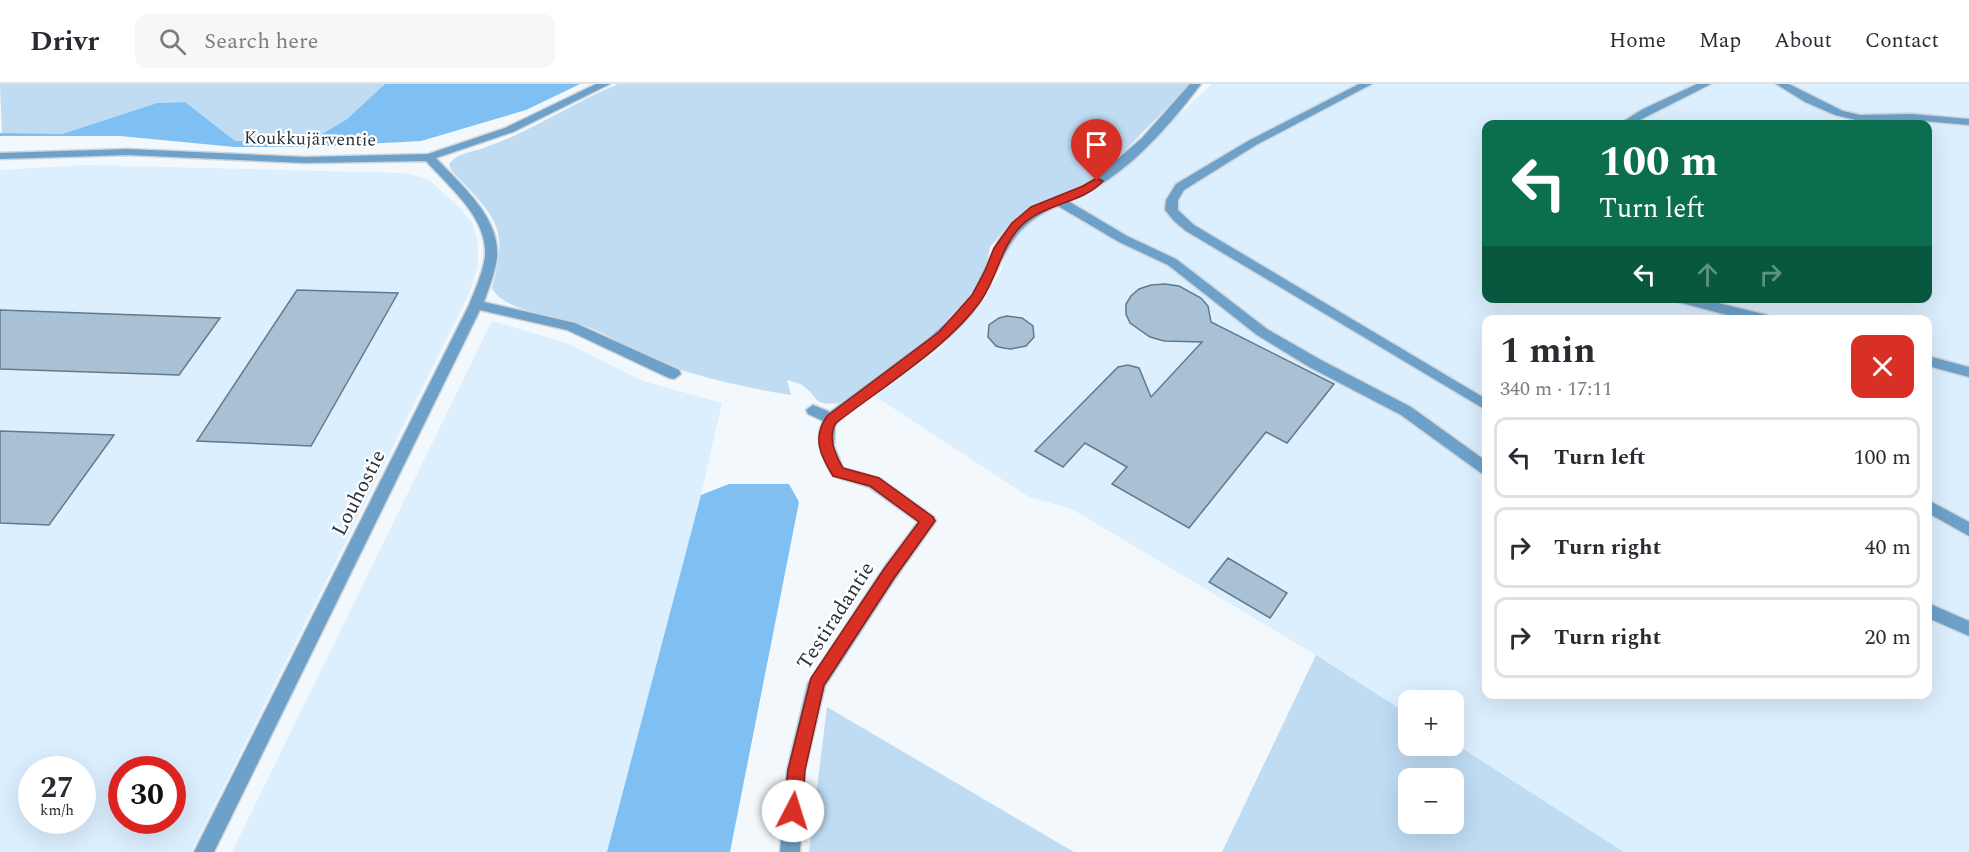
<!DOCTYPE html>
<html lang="en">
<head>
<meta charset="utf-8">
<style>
  body { margin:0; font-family:Spectral,serif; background:#f7f7f7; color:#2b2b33; height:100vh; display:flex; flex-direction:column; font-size:22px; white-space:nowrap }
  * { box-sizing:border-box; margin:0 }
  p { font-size:20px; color:#7c7c81 }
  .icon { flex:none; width:33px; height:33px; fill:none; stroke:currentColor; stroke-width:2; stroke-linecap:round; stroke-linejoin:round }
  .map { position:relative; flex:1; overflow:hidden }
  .sheet { position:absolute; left:1482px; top:231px; width:450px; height:384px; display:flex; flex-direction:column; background:#fff; border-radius:12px; box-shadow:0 6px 24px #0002 }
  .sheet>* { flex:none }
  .guide { position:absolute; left:1482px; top:36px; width:450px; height:183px; border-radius:12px; box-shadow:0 6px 24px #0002; background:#0b6e4f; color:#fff; overflow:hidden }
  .buttons { position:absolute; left:1398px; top:606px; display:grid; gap:12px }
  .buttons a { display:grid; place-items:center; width:66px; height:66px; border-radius:12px; background:#fff; box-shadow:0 6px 24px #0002; font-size:30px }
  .speed { position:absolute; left:18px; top:672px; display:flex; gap:12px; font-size:30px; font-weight:700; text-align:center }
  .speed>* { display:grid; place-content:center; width:78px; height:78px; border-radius:50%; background:#fff; box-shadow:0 6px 24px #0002; line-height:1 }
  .speed small { font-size:15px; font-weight:400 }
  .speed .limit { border:9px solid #d22; background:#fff; color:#111 }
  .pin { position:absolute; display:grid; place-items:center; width:51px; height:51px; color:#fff; margin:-62px -26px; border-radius:50% 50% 50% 0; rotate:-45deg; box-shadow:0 0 6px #0007 }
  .pin .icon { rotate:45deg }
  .me { position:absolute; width:66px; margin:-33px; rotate:5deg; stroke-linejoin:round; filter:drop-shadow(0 0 4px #0008) }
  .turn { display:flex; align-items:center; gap:21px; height:126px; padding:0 18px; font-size:27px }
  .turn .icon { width:78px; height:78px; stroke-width:2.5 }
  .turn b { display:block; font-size:42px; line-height:51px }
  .lanes { display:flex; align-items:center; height:57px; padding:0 18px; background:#0003; justify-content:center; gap:30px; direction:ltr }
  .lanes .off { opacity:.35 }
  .round { display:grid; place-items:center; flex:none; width:63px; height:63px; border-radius:12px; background:#f7f7f7 }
  .summary { display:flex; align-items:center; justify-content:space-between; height:102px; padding:0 18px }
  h1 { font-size:36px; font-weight:700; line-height:45px }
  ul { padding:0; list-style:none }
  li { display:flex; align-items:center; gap:18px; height:81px; margin:0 12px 9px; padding:0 6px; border:3px solid #e1e1e2; border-radius:12px }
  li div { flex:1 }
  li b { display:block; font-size:22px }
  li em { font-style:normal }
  header { display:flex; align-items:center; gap:36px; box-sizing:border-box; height:84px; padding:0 30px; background:#fff; border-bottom:2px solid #e1e1e2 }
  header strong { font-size:28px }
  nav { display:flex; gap:33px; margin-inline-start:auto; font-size:21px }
  .search { width:420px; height:54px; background:#f7f7f7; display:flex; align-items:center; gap:15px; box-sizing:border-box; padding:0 21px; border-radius:12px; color:#7c7c81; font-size:22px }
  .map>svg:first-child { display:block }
  .built { fill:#dceffe; fill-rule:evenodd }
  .green { fill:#bfdcf3; fill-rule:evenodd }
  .forest { fill:#7fbff1 }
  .building { fill:#a9c1d5; stroke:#637a8c; stroke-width:1.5 }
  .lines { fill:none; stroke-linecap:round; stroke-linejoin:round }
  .minor-casing { stroke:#cfd5d9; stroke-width:3 }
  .minor { fill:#6da1c9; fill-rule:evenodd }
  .route { fill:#d93025; stroke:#8d1f18; stroke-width:1.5 }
  .labels { text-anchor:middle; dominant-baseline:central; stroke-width:4.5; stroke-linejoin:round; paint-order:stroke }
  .far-street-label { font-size:18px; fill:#2a333b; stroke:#fff }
  .street-label { font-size:21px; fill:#2a333b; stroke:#fff }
</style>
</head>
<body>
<header>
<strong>Drivr</strong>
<div class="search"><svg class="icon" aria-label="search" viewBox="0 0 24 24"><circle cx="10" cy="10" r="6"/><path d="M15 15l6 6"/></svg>Search here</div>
<nav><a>Home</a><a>Map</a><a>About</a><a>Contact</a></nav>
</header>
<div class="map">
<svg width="1969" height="768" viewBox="0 0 1969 768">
  <rect width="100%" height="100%" fill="#f3f8fc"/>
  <path class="built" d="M1212,0H1969V768H1624L1454,659V616H1408V630L1316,571L1072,425L1029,413L873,311L940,265L957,247L984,215L1001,187L1006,169L1022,143L1037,128L1068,118L1094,105L1114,90ZM1486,40H1928V214H1486ZM1486,236H1928V610H1486Z
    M86,81L403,89L428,95L459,123L473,140L478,159V182L469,210L191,768H0V86ZM32,686H82V736H32ZM122,686H172V736H122Z
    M492,237L567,259L643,297L722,319L701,411L607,768H232Z"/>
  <path class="green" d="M0,0H385L347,35L307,59L235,58L185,18L157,19L62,50H2Z
    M618,0H1190L1103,89L1076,105L1030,124L1010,139L990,163L985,187L967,215L936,249L841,319C810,322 821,314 802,301C798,299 792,297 787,296L791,311C752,305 694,292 657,278C632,267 609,250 583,241C558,231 505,229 492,204C496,187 502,168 498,149C493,126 467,104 451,86L449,80C458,69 468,69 481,65C529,49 572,19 618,0Z
    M1316,571L1408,630V662H1454V659L1624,768H1222ZM1454,694V740H1408V694Z
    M827,623L1074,768H809Z"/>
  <path class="forest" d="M385,0H580L526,26L421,57L309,63H235L120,52H0V49L62,50L157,19L185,18L235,57L307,59L347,35Z
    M729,400H789L799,418L730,768H607L701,411Z"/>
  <path class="building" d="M1165,200L1179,202L1201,214L1208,222L1211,238L1334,300L1287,359L1266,348L1189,444L1112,400L1127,383L1085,359L1063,383L1035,367L1118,283L1128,281L1139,284L1151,313L1202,258L1164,257L1150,253L1130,239L1126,230V220L1131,212L1139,205L1151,201Z
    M297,206L398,209L311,362L197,357Z
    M0,226L220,234L179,291L0,285Z
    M1007,232L1022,234L1033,242L1034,253L1026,262L1011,265L1003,264L996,262L988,253L989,241L999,234Z
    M0,347L114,351L49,441L0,439Z
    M1228,474L1287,509L1270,534L1209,498Z"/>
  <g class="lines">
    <g class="minor-casing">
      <path id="minor" d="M596,0H610L513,48L436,74C461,101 501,134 497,174C495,189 489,204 484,218L575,239L679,286L681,290L674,295L669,294L567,246L480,226L214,768H194L469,221C475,205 483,189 485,172C488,134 449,103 426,77L305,79L128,71L0,75V69L128,65L305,73L428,70L505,44Z
        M1190,0H1201C1167,45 1122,97 1068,117L1127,152L1176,175L1267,245L1321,276L1411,323L1486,377V391L1481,389L1401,331L1311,284L1257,251L1168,181L1119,158L1058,122C997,146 1005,193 966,236C937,268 897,291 863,318C854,325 841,332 835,342L834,362L843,384L879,394L934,433L936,437L895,495L825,602L805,686L800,768H780L787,686L808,599L883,485L918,438L869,403L833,392C823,375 813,357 823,337L808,330L806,326L813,321L830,328L929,254L957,229L972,210L998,157L1012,138L1028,126L1075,106L1099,91L1142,54Z
        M1359,0H1372L1256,61L1184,106L1178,116V126L1194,141L1486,315V326L1186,147L1174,137L1165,126L1166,116L1176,100L1248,57Z
        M1697,0H1711L1632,40H1619L1643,25Z
        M1776,0H1789L1843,27L1860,31L1912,30L1969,35V41L1912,36L1860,37L1835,31L1805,18Z
        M1672,214H1698L1767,231L1773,236H1746L1678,218Z
        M1928,272L1969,283V293L1928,282Z
        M1928,416L1969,438V452L1928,429Z
        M1928,519L1969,537V552L1928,534Z"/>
    </g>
    <use href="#minor" class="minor"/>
  </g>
  <path class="route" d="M1097,94L1103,97C1082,120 1043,119 1020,143C1001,163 997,193 982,215C951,261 881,304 836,339C827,353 835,371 843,384L879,394L933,433L935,437L894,494L824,601L805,686L802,727L799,733L793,736L787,733L784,727L788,686L811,594L884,485L919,438L870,402L833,392C820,371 812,354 827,332L939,248L972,211L985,187L994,164L1012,139L1031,123L1083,102Z"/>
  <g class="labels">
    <g class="far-street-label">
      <text transform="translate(310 55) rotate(1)">Koukkujärventie</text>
    </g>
    <g class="street-label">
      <text transform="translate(359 409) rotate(-63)">Louhostie</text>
      <text transform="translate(836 532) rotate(-57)">Testiradantie</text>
    </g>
  </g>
</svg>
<div class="buttons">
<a>+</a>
<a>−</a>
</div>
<div class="speed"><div>27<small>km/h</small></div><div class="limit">30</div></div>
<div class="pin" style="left:1097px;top:97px;background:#d93025"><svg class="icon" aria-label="arrive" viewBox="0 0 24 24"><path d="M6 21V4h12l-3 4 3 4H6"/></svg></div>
<svg class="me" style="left:793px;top:727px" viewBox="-20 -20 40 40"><circle r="19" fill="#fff"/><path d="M0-13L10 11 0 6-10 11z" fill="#d93025"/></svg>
<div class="guide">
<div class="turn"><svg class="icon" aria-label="left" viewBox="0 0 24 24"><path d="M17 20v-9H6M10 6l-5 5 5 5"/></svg><div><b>100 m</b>Turn left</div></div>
<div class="lanes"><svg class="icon" aria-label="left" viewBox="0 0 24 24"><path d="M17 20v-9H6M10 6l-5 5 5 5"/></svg><svg class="icon off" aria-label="ahead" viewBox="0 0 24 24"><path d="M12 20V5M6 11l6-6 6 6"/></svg><svg class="icon off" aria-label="right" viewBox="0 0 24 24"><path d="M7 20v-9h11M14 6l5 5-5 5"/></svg></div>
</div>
<section class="sheet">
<div class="summary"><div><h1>1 min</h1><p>340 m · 17:11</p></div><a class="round" style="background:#d93025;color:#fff"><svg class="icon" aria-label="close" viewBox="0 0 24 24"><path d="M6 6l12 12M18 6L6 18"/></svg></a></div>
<ul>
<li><svg class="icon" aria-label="left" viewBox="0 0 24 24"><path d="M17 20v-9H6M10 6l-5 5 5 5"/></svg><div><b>Turn left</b></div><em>100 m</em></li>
<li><svg class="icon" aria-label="right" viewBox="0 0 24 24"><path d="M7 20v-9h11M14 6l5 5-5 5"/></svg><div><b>Turn right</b></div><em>40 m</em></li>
<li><svg class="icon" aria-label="right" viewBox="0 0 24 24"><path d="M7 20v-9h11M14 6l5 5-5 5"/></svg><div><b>Turn right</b></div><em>20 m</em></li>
</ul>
</section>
</div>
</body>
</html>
